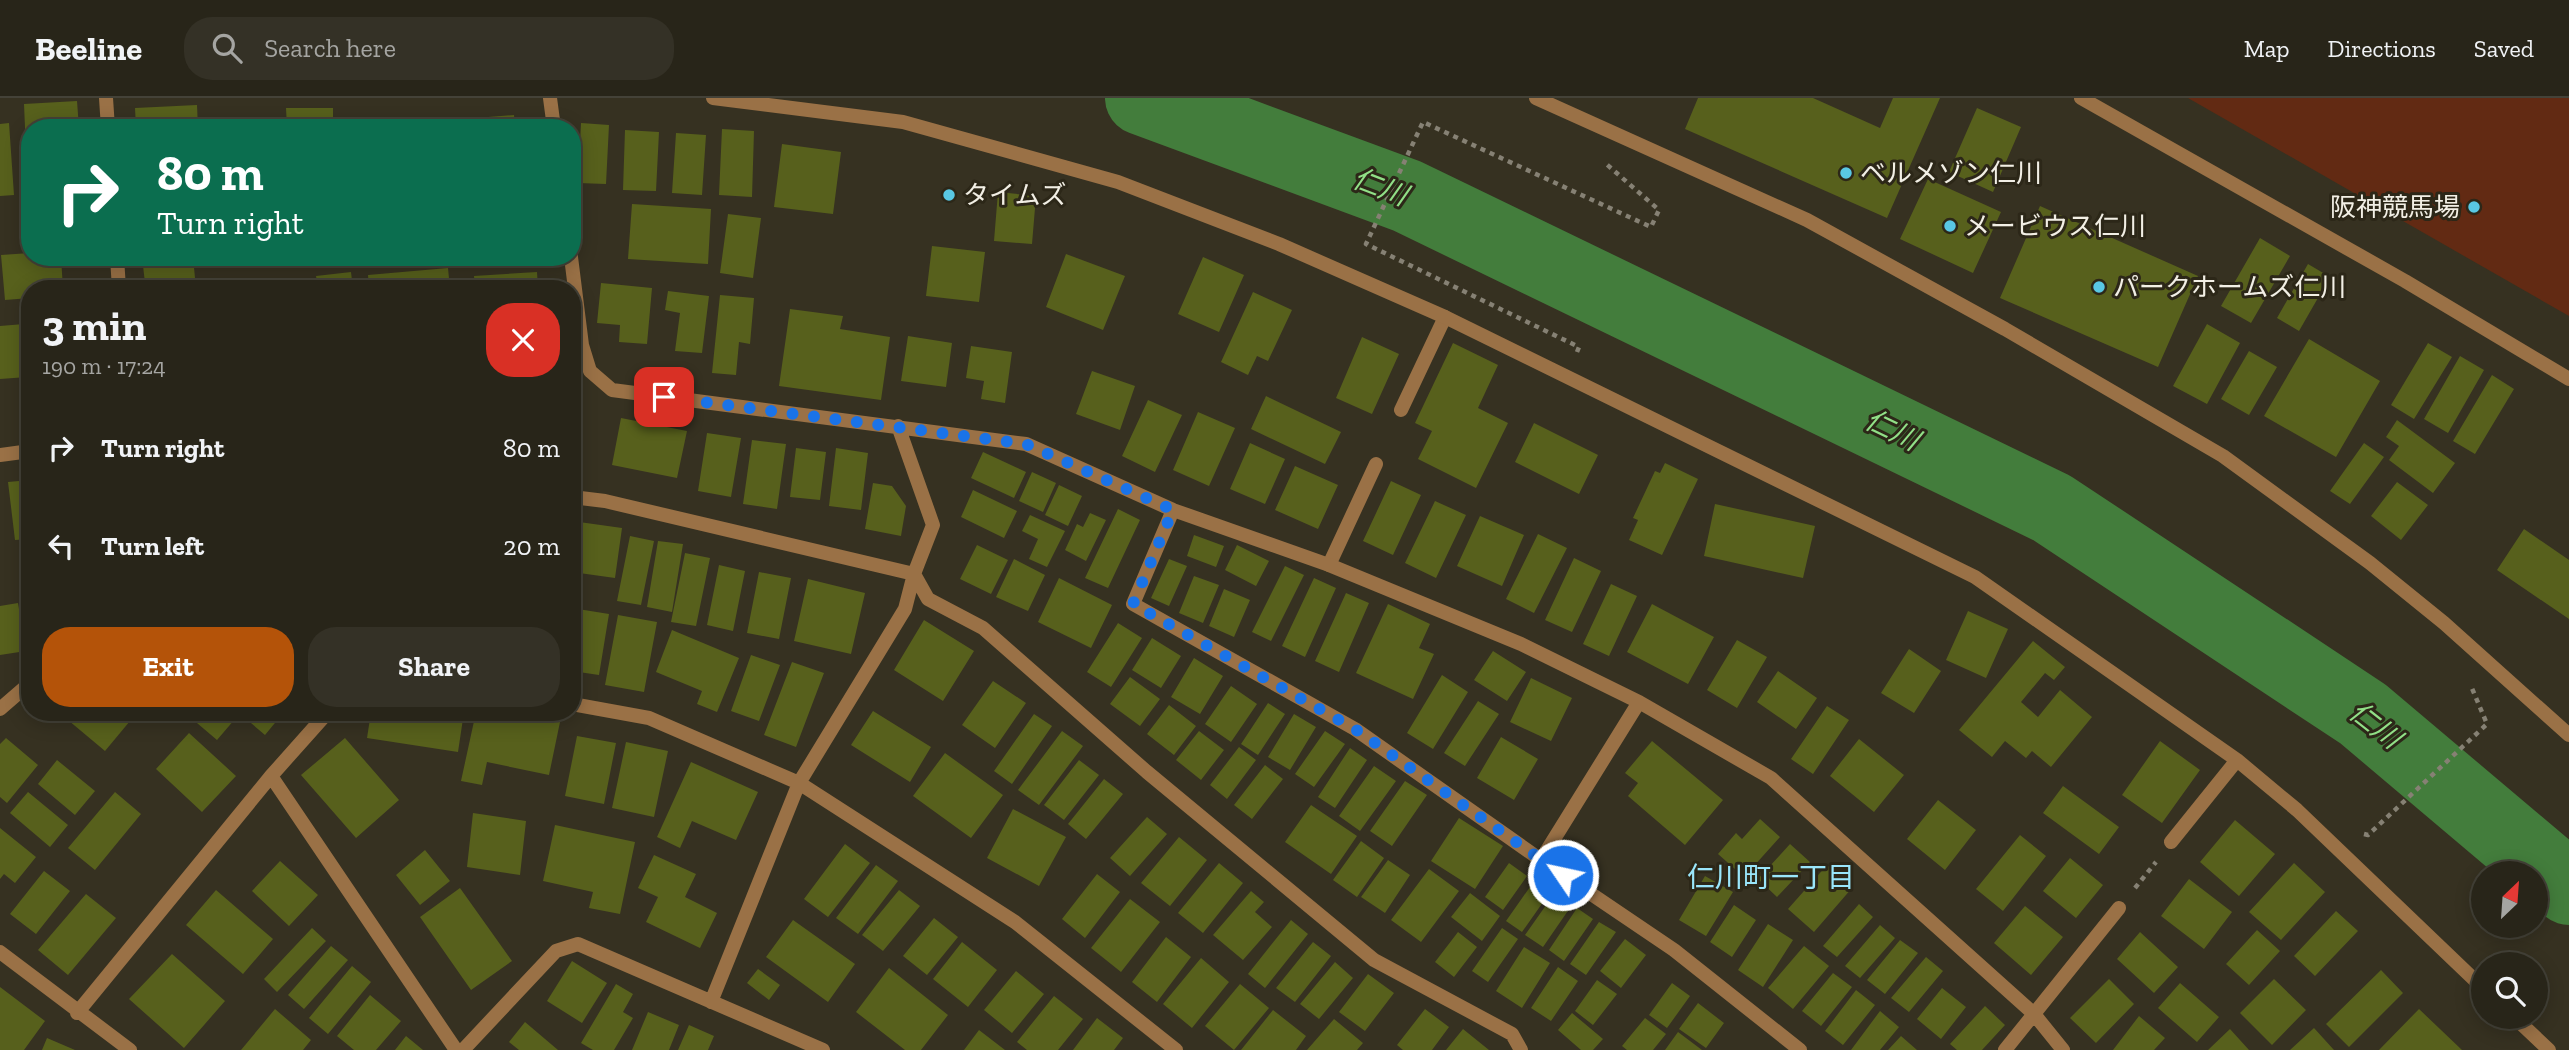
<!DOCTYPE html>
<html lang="en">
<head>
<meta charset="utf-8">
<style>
  body { margin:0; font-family:"Zilla Slab","Noto Sans JP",serif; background:#343126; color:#f1f3f6; height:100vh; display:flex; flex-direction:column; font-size:26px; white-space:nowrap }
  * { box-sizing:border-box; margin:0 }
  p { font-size:23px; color:#a5a5a2 }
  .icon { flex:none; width:38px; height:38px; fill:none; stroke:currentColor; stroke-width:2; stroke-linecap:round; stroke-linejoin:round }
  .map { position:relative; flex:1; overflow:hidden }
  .drawer { position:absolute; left:21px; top:182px; width:560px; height:441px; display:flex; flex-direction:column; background:#282519; border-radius:28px; box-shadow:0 4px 18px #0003,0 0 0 2px #444238 }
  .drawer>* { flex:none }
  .banner { position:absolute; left:21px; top:21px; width:560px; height:147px; border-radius:28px; box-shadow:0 4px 18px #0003,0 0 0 2px #444238; background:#0b6e4f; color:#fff; overflow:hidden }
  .needle { width:46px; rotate:25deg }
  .fabs { position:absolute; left:2471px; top:763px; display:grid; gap:14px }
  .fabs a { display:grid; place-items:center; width:77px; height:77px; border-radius:50%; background:#282519; box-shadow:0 4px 18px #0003,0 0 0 2px #444238; font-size:35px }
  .pin { position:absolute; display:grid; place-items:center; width:60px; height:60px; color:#fff; margin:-30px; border-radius:14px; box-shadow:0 4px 10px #0006 }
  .me { position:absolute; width:77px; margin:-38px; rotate:304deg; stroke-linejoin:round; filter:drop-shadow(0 0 5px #0008) }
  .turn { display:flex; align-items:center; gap:24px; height:147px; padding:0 21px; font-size:32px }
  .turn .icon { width:91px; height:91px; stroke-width:2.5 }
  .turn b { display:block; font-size:49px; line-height:60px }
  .round { display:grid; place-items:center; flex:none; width:74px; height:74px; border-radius:28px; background:#343126 }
  .summary { display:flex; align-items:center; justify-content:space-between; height:119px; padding:0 21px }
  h1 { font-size:42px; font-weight:700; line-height:52px }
  .action { display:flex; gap:14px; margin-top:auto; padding:14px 21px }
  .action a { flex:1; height:80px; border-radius:28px; background:#b45309; color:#fff; font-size:28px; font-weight:700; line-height:80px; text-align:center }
  .action a+a { background:#343126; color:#f1f3f6 }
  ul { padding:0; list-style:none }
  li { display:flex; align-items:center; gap:21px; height:98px; padding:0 21px }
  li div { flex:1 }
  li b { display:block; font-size:26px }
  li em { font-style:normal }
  header { display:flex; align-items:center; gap:42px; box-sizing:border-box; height:98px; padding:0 35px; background:#282519; border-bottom:2px solid #444238 }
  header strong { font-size:33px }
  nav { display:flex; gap:38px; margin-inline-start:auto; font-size:24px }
  .search { width:490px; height:63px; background:#343126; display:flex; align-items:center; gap:18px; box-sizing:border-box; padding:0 24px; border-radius:28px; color:#a5a5a2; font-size:26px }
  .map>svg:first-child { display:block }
  .green { fill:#622a13 }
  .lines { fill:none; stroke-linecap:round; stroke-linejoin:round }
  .river { stroke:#437d3c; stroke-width:74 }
  .building { fill:#57601c }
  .path { stroke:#868174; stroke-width:4.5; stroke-dasharray:5 5; stroke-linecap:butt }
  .service { stroke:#9a7146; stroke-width:14 }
  .minor { stroke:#9a7146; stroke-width:14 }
  .tertiary { stroke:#9a7146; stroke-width:14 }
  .route { stroke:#1a73e8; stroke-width:12; stroke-dasharray:0 21.6 }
  .poi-dot { fill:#59c8e4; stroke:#2c2718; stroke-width:2.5 }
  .labels { text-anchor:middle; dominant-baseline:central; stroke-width:6; stroke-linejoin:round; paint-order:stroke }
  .poi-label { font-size:26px; fill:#f2efe5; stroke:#2c2718; text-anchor:start }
  .water-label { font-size:28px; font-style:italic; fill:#91e087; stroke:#2c2718 }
  .neighbourhood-label { font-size:28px; fill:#9ae6fb; stroke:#2c2718 }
</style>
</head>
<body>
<header>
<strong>Beeline</strong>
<div class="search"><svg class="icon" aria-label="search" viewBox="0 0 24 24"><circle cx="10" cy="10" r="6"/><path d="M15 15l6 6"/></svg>Search here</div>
<nav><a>Map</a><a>Directions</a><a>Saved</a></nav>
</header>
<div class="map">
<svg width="2569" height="952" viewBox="0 0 2569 952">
  <rect width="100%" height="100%" fill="#363121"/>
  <path class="green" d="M2188,0H2569V218Z"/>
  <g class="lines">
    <path class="river" d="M1142,0L1407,98L2052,410L2363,616L2569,790"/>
  </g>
  <path class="building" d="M1698,0H1813L1880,30L1893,0H1940L1887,120L1685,31Z
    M77,3L79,30H30V53H26L24,6Z
    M197,7L198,30H136L135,10Z
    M286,10H333V30H287Z
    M1977,10L2021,29L1993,94L1949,74Z
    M514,17L515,30H464L463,21Z
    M385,19V30H352V21Z
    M9,25L14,97L0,98V26Z
    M581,25L609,27L606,86L578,85Z
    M722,31L754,33L752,99L719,97Z
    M625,32L659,34L656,93L623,92Z
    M676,35L706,37L702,97L672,95Z
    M782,46L841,54L833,116L774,109Z
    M1928,81L2001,114L1973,175L1900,141Z
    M998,94L1036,98L1032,146L994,143Z
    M632,106L711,111L708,166L628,161Z
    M2040,108L2198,178L2158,269L2000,200Z
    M728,116L761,120L753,180L720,175Z
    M2260,140L2290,158L2251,225L2221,208Z
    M932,148L985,154L979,204L926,198Z
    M30,155V159H61L63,191H30V200L5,202L1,157Z
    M1066,156L1125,178L1103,232L1046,209Z
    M142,159H193L195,180L145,185Z
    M1203,159L1244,177L1219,234L1178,216Z
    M2308,166L2330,179L2299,233L2277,220Z
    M448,170L450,191H369L368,177Z
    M351,174L353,191H318L316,178Z
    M537,174L538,191H475L474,178Z
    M601,185L652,190L647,246L619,244L620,227L597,225Z
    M668,193L709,198L702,255L675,253L680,215L665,212Z
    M1253,194L1292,212L1268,263L1257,258L1248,277L1221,264Z
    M720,197L754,200L750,246L739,244L736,277L712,275Z
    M790,211L843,218L840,231L890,239L881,302L779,288Z
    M24,226L27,279L0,281V228Z
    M2207,226L2240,245L2207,306L2173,288Z
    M908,238L952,245L946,289L901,283Z
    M1362,239L1399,256L1372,316L1336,300Z
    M2309,241L2380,283L2336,359L2264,318Z
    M1453,245L1498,267L1478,310L1508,325L1476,390L1418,361L1432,333L1415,325Z
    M2428,245L2452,259L2414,321L2391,307Z
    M971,248L1012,254L1005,305L981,301L984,283L966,280Z
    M2249,253L2277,269L2249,317L2221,301Z
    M2460,258L2484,272L2448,335L2424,321Z
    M1092,273L1135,288L1120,332L1076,316Z
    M2492,277L2514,291L2475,356L2453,343Z
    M572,284H576L581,352L572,353Z
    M1266,298L1341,334L1325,366L1251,331Z
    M1148,302L1182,317L1155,374L1122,358Z
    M1198,314L1235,330L1209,388L1173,372Z
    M621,320L687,333L677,380L612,367Z
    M2397,322L2455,365L2433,395L2389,362L2399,348L2386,339Z
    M1534,325L1598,357L1579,396L1515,364Z
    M707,335L741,340L731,399L698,393Z
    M752,342L786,346L777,411L743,406Z
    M1250,345L1285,361L1265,406L1230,391Z
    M2364,345L2384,359L2350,406L2330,393Z
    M796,350L826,354L820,402L790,399Z
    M836,350L868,355L861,412L829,408Z
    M983,354L1026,374L1014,400L971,380Z
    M1665,365L1698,381L1662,457L1629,442L1638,422L1633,420L1655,373L1660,375Z
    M1295,368L1338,387L1318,431L1275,412Z
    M1032,374L1056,385L1043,414L1019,403Z
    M30,382V441L15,442L8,384Z
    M1391,383L1421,397L1393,457L1363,443Z
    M2397,384L2428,407L2401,442L2371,418Z
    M873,385L892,388L906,408L901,438L865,431Z
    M1059,387L1082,398L1068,428L1045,417Z
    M973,392L1017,413L1004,440L961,419Z
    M1435,403L1466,417L1436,480L1405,465Z
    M1715,406L1815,428L1803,480L1704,458Z
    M1118,411L1140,422L1108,490L1085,480Z
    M1090,415L1106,422L1086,463L1065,452L1077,426L1083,429Z
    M1030,417L1065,433L1047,469L1029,461L1038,441L1022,433Z
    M1480,418L1524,437L1502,488L1457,468Z
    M572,423L622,430L615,480L572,474Z
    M2524,431L2569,462V521L2497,472Z
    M1538,436L1567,450L1534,515L1506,501Z
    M1194,437L1224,448L1216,469L1187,458Z
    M630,438L654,443L641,507L617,503Z
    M658,443L683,446L672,514L647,509Z
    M977,447L1008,462L991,496L960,481Z
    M1237,447L1269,463L1256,488L1225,472Z
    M685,455L710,460L696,528L671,524Z
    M1574,460L1601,473L1572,534L1545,522Z
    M1014,461L1045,477L1028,513L996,499Z
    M1169,461L1187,468L1169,508L1151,500Z
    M719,467L745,473L733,533L707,527Z
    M1285,468L1304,477L1271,543L1252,534Z
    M759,474L791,480L779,541L747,535Z
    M1194,478L1219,487L1203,525L1179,515Z
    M1059,480L1112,507L1091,550L1038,524Z
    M1314,480L1336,490L1305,559L1282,548Z
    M808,481L865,495L851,556L794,543Z
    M1611,486L1637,498L1609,558L1583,546Z
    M1224,491L1250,502L1234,539L1209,528Z
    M1346,495L1369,505L1339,574L1315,563Z
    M18,505L26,553L0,557V508Z
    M1388,506L1430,526L1419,550L1434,556L1413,601L1356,575Z
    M1652,506L1714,539L1688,586L1627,554Z
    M578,511L609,516L599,577L572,573V545Z
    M1968,513L2008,531L1986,580L1946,562Z
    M618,517L657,524L644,594L605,587Z
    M924,522L974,553L943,603L894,572Z
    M1118,525L1142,540L1111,589L1087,574Z
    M672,532L739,560L717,614L697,606L702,593L656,574Z
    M1152,540L1181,558L1161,590L1132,572Z
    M1737,542L1767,559L1737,610L1707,592Z
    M2033,543L2065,569L2054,582L2045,575L2021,604L2038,619L2060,592L2092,619L2051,669L2032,653L2026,660L2005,643L1992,659L1959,632Z
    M1909,551L1941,573L1914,615L1881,595Z
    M1493,553L1526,574L1507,603L1474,582Z
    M751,557L780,567L759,623L731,613Z
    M1194,560L1223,578L1200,616L1171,599Z
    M792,564L824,575L796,649L764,637Z
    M1778,573L1817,600L1796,631L1757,604Z
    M1442,577L1468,594L1433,651L1407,635Z
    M1130,579L1160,601L1140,628L1110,606Z
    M1531,580L1572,600L1551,643L1510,624Z
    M993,583L1026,605L995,650L962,627Z
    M1231,588L1257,606L1231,644L1205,626Z
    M1478,603L1499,616L1465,668L1444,655Z
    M1268,605L1285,616L1258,657L1241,646Z
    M1169,607L1196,628L1174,657L1147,636Z
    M1827,608L1849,622L1813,676L1791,661Z
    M873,613L931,649L910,684L851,647Z
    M64,614H120L130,623L105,653L62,617Z
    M184,614H227L235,621L217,642Z
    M238,614H284L265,637Z
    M371,614H464L458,654L367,640Z
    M476,614H517L560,624L549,677L487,664L482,687L461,683Z
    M1034,616L1052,628L1012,686L994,673Z
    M1294,616L1316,629L1290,672L1268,659Z
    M1062,633L1083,648L1039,707L1018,692Z
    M1199,633L1224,652L1201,682L1176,662Z
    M1325,633L1345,646L1314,689L1295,676Z
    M189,635L236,678L202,714L156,671Z
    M577,638L616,645L604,706L565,698Z
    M1501,639L1538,661L1514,702L1477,680Z
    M6,640L38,667L7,705L0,699V646Z
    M345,640L399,702L356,740L301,677Z
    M1859,641L1904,677L1874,714L1830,678Z
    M1652,643L1723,702L1685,747L1628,698L1638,685L1625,675Z
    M2160,643L2200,672L2162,725L2122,697Z
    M626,644L668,653L654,719L612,710Z
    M1239,649L1256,662L1227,701L1210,687Z
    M1350,650L1367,662L1335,710L1318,699Z
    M945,655L1003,697L971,740L913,698Z
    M57,662L95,693L75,717L38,686Z
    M1079,662L1099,677L1064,722L1044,707Z
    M691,664L758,694L736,742L692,723L680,750L657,739Z
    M1265,667L1283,681L1252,721L1234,707Z
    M1374,668L1396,683L1360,733L1339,718Z
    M1104,681L1123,696L1086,741L1068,726Z
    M1405,683L1427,697L1392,748L1370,733Z
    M2063,688L2119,729L2099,756L2043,715Z
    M28,694L68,727L50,749L10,715Z
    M115,694L141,716L95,772L68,750Z
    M1938,702L1976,732L1945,772L1907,741Z
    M1311,707L1357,738L1331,776L1285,744Z
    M1013,711L1066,739L1039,788L987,760Z
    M473,715L526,723L520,777L467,769Z
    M1147,719L1167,736L1130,778L1110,760Z
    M1459,720L1503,748L1475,791L1431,763Z
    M1760,721L1780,739L1744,779L1718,756L1736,735L1742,741Z
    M2235,722L2275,756L2239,798L2200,764Z
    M555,727L635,744L620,816L589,810L593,794L543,783Z
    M0,730L36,759L15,785L4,776L0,781Z
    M2020,737L2046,758L2003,813L1976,791Z
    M1179,739L1207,762L1170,808L1141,785Z
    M1361,743L1384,760L1357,799L1333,782Z
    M845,746L870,765L828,819L804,801Z
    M1790,746L1810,764L1777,799L1758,781Z
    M425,752L450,783L420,807L396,777Z
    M654,757L696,776L685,799L717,815L700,850L646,824L658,799L638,790Z
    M2070,760L2103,787L2076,820L2043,793Z
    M1388,762L1410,777L1385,815L1361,799Z
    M280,763L318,797L289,828L252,793Z
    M1219,765L1243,785L1203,835L1178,815Z
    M1509,765L1527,778L1503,812L1485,799Z
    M2294,765L2325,794L2281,842L2249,814Z
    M876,767L898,783L858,836L836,820Z
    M1827,767L1852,790L1814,834L1788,811Z
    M1429,771L1459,793L1421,844L1391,822Z
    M44,773L70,793L36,836L10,816Z
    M1097,776L1120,794L1085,840L1062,821Z
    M1705,778L1733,794L1706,838L1679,822Z
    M1537,779L1553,790L1522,834L1506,823Z
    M2189,781L2232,814L2204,851L2161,818Z
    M460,790L512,863L471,892L420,819Z
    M216,792L273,841L243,876L186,827Z
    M899,792L920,808L883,853L862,837Z
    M1251,793L1264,804L1255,814L1272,829L1243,862L1213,837Z
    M1556,793L1574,804L1543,849L1525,837Z
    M1470,795L1500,818L1482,843L1451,819Z
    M86,796L116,820L68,877L38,852Z
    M1130,801L1160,824L1121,874L1091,850Z
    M1859,806L1873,819L1837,859L1823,848Z
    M1734,807L1756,822L1732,859L1710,844Z
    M2025,808L2063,839L2031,877L1994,845Z
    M1577,810L1593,821L1564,863L1549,852Z
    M2336,813L2358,833L2315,878L2294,858Z
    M934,820L958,839L927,877L903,858Z
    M793,822L855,866L828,904L766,859Z
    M1291,822L1308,836L1265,890L1248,876Z
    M1599,824L1616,834L1586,877L1570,866Z
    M1768,826L1793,842L1763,889L1738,872Z
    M1880,827L1895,840L1860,880L1845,868Z
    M312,830L326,843L277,894L264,881Z
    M1502,830L1518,841L1488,884L1472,873Z
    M2257,832L2280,853L2249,887L2226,866Z
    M1458,834L1477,849L1454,879L1435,864Z
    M2140,834L2178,869L2154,895L2117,861Z
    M1166,839L1191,859L1157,904L1132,884Z
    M1625,841L1646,857L1621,890L1600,873Z
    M1900,842L1918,855L1885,896L1867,882Z
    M962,844L997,872L968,909L933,881Z
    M1313,844L1331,858L1295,904L1276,890Z
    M331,848L348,862L304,911L288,897Z
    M1804,848L1829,868L1793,911L1768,890Z
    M1524,849L1550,865L1522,910L1496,893Z
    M172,856L225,903L184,950L129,901Z
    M1926,859L1943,873L1909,914L1891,900Z
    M1201,860L1229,884L1192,930L1163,906Z
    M572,863L607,885L582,925L547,903Z
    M1335,864L1353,880L1319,921L1300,906Z
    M352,868L371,884L328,936L309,920Z
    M1558,869L1578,883L1551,923L1531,910Z
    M889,870L948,917L921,952H905L856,914Z
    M758,871L780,887L769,902L747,885Z
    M2381,872L2403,895L2349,949L2326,926Z
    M1016,873L1044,896L1012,935L984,912Z
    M1833,875L1852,889L1821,928L1802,913Z
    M1368,876L1394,895L1365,933L1339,914Z
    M2109,881L2134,906L2096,945L2070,920Z
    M2274,881L2306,912L2272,947L2240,915Z
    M1597,882L1617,896L1593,927L1575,913Z
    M1672,885L1690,898L1667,930L1649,917Z
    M2180,885L2219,919L2197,944L2158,910Z
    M616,886L633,896L623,914L633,920L614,952H593L581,945Z
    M1240,886L1269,910L1234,952L1205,928Z
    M0,889L45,923L24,952H0Z
    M1942,890L1966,909L1941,941L1917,921Z
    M1856,892L1875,907L1843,947L1825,933Z
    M370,897L401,923L376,952H354L337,938Z
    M1054,898L1083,921L1058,952H1027L1017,944Z
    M1698,905L1724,925L1706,950L1679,931Z
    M1985,908L2005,927L1982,952H1957L1950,946Z
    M275,911L311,942L303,952H241Z
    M1425,911L1449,929L1432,952H1403L1397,947Z
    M2419,911L2462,952H2379Z
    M1273,912L1306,938L1296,952H1241Z
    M1880,913L1899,929L1880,952H1851Z
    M648,914L679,927L669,952H632Z
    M1572,915L1603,941L1593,952H1581L1558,932Z
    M2139,918L2165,940L2154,952H2113Z
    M1097,920L1123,940L1114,952H1073Z
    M1645,920L1666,936L1653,952H1627L1622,948Z
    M1334,921L1363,945L1357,952H1307Z
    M525,924L558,952H519L509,944Z
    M689,927L714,938L708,952H678Z
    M2314,930L2334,952H2290Z
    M1463,931L1489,952H1446Z
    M2230,931L2249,952H2208Z
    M979,932L1005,952H964Z
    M1678,934L1702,952H1665Z
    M406,938L423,952H395Z
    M1901,938L1917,952H1888Z
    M47,940L75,952H42Z"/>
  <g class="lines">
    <path class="path" d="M1577,254L1579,249L1366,146L1423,24L1651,129L1659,112L1604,64
      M2364,736L2368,737L2487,626L2471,588
      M2135,790L2156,764"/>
    <path class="service" d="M1401,312L1445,219
      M1329,467L1376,366
      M0,611L30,585"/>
    <path class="minor" d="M106,0L108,30
      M550,0L554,30
      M713,0L903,24L1118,84L1279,146L1445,219L1975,479L2237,662L2297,712L2483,890
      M1536,0L1807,122L2005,231L2223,358L2370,465L2444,525L2569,637
      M117,159L119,191
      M571,159L582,247
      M572,248L582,247L590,273L612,292L1026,346L1173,412L1329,467L1521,546L1639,604L1771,680L2034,916L2063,952
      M0,357L30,353
      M572,399L605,403L914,476L928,501L983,530L1147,674L1374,862L1512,936L1521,952
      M1173,412L1133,506L1355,631L1541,762
      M1639,604L1541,762L1674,852L1800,952
      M572,606L649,620L799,685L1015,824L1176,952
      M271,678L456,952
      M2171,744L2237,662
      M0,854L130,952
      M711,904L799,685L905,511L914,476L933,427L898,328
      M77,915L271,678L328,614
      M2514,919L2549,952
      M463,952L556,853L578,846L823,952
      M2005,952L2119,810"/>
    <path class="tertiary" d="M2081,0L2405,183L2569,281"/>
  </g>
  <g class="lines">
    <path class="route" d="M664,299L1026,346L1173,412L1133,506L1355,631L1563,777"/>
  </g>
  <g class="poi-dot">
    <circle cx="1846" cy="75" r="7"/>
    <circle cx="949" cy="97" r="7"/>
    <circle cx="2474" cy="109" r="7"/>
    <circle cx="1950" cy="128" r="7"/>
    <circle cx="2099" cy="189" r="7"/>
  </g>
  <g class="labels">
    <g class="poi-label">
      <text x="1860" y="75">ベルメゾン仁川</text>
      <text x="963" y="97">タイムズ</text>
      <text x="2460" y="109" text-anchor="end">阪神競馬場</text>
      <text x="1964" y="128">メービウス仁川</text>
      <text x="2113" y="189">パークホームズ仁川</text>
    </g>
    <g class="water-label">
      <text transform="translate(1380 89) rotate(21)">仁川</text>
      <text transform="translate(1892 332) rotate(26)">仁川</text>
      <text transform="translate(2375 627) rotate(38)">仁川</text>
    </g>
    <g class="neighbourhood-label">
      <text x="1771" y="779">仁川町一丁目</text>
    </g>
  </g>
</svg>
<div class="fabs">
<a><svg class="needle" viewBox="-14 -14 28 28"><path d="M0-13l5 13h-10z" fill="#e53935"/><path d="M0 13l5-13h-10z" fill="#a5a5a2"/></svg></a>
<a><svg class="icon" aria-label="search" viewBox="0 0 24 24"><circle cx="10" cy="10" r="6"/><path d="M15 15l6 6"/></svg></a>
</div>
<div class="pin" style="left:664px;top:299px;background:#d93025"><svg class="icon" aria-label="arrive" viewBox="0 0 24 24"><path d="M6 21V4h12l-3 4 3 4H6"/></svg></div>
<svg class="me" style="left:1563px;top:777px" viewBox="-20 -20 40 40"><circle r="17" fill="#1a73e8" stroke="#fff" stroke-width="3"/><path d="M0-11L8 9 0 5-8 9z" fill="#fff"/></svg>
<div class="banner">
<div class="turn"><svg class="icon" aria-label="right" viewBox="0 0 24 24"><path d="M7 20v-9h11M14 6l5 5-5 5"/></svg><div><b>80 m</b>Turn right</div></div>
</div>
<section class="drawer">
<div class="summary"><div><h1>3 min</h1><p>190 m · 17:24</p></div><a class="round" style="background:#d93025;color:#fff"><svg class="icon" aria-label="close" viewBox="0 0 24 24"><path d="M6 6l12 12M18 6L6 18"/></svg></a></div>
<ul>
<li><svg class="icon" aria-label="right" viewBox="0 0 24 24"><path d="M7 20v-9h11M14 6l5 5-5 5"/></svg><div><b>Turn right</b></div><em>80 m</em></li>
<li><svg class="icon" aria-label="left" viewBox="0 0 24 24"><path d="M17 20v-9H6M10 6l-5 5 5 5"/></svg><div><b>Turn left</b></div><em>20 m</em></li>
</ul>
<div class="action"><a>Exit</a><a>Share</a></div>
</section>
</div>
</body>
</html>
